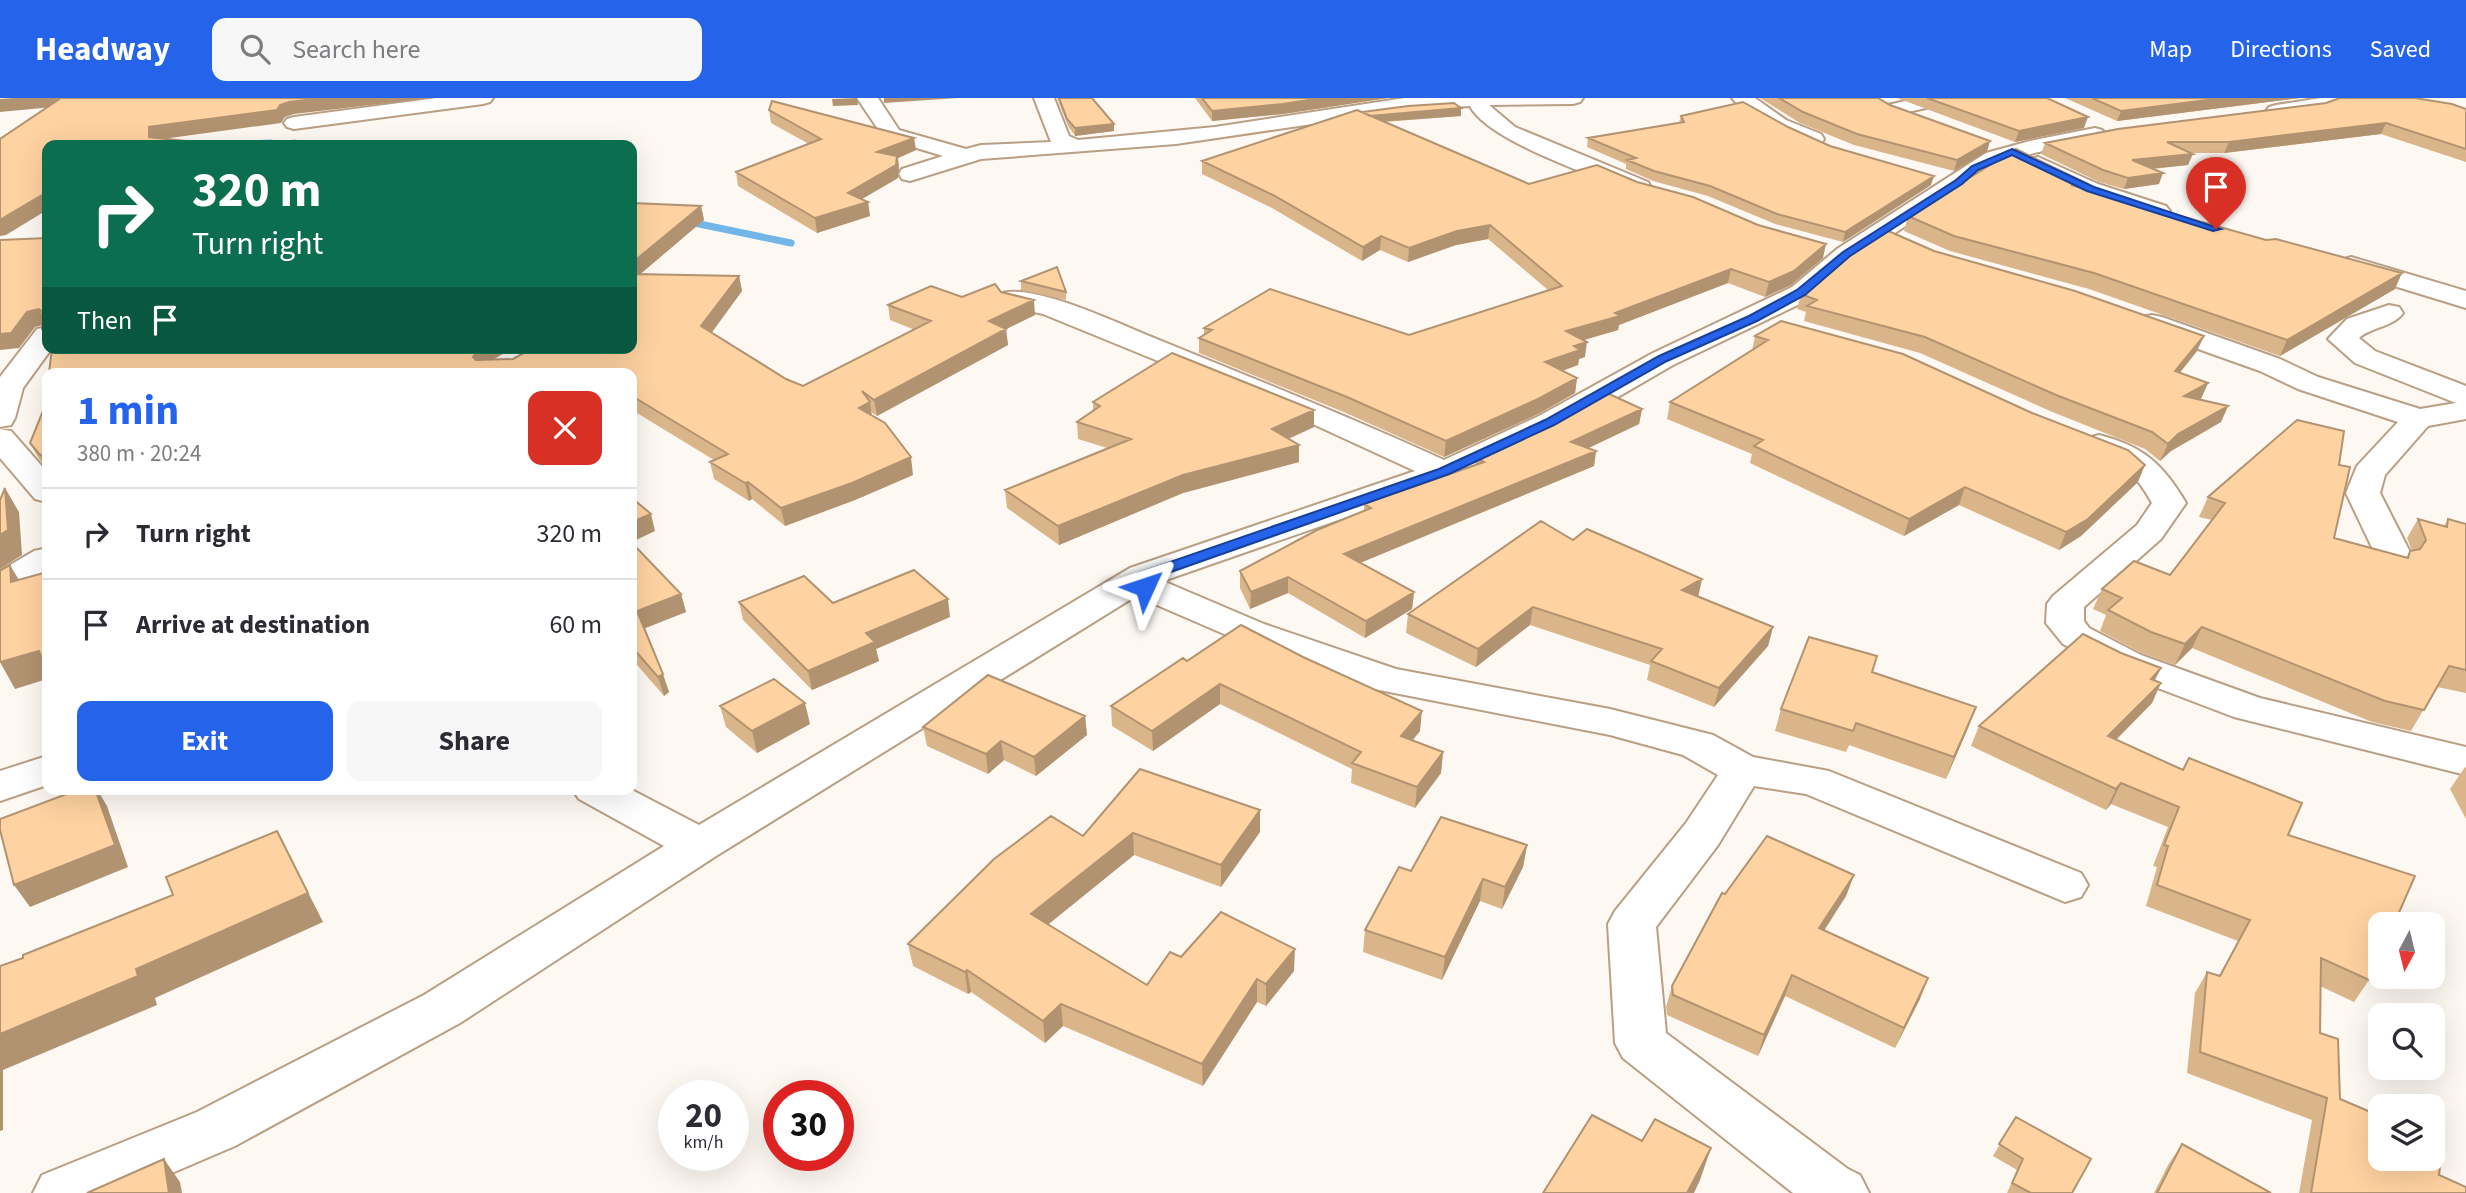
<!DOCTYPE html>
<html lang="en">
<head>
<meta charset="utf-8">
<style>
  body { margin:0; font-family:"Source Sans 3",sans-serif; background:#f7f7f7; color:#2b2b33; height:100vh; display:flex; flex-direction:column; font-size:26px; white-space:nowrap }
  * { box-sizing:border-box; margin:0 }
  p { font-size:23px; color:#7c7c81 }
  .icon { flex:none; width:38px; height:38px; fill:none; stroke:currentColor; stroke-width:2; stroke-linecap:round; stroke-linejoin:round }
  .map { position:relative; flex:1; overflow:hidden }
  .details { position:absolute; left:42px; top:270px; width:595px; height:427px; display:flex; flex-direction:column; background:#fff; border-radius:14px; box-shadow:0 7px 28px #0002 }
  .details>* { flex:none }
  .banner { position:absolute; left:42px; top:42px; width:595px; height:214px; border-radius:14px; box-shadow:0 7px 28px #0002; background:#0b6e4f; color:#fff; overflow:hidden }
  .needle { width:46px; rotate:187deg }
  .buttons { position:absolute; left:2368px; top:814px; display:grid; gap:14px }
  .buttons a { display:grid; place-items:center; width:77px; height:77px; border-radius:14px; background:#fff; box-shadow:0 7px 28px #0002; font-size:35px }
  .speed { position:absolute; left:658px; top:982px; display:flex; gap:14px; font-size:35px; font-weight:700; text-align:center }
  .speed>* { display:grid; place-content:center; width:91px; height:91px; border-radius:50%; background:#fff; box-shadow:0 7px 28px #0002; line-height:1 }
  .speed small { font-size:18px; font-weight:400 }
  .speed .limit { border:10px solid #d22; background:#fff; color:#111 }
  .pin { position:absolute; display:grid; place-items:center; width:60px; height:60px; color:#fff; margin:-72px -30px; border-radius:50% 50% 50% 0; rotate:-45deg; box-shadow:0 0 7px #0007 }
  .pin .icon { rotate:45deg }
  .me { position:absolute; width:77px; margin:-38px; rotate:48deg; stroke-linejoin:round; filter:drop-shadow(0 0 5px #0008) }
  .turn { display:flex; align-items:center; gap:24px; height:147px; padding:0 35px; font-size:32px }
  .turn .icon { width:91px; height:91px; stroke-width:2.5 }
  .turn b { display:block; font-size:49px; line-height:60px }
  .then { display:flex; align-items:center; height:66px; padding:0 35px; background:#0003; gap:14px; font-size:26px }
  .round { display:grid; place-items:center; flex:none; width:74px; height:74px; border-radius:14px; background:#f7f7f7 }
  .head { display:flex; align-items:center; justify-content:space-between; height:119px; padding:0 35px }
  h1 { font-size:42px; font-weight:700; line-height:52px; color:#2563eb }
  .primary-button { display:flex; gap:14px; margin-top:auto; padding:14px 35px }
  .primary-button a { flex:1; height:80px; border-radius:14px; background:#2563eb; color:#fff; font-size:28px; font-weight:700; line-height:80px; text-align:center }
  .primary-button a+a { background:#f7f7f7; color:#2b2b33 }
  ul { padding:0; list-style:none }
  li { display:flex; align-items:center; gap:21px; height:91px; padding:0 35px; border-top:2px solid #e1e1e2 }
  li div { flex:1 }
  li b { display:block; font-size:26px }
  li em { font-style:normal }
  header { display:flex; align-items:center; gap:42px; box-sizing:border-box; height:98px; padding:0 35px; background:#2563eb; color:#fff }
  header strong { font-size:33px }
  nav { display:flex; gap:38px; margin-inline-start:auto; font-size:24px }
  .search { width:490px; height:63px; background:#f7f7f7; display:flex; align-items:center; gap:18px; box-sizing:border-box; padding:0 24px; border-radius:14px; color:#7c7c81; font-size:26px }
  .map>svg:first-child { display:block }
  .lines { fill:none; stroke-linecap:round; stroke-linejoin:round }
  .stream { stroke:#71b5e9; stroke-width:7 }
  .minor-casing { stroke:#b99f83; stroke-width:4 }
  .minor { fill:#fff; fill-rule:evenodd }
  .wall { fill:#dbb58a }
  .shaded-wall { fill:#b29371 }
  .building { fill:#ffd2a1; stroke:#b29371; stroke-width:2 }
  .route { fill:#2563eb; stroke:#184099; stroke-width:2 }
</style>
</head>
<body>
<header>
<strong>Headway</strong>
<div class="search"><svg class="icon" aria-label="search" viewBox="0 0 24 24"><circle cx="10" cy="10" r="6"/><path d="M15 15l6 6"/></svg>Search here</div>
<nav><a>Map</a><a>Directions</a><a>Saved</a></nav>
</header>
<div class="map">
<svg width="2466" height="1095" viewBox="0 0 2466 1095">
  <rect width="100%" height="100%" fill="#fdf8f2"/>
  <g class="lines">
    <path class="stream" d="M294,45L303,47
      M218,47L271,45
      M685,123L791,145"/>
    <g class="minor-casing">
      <path id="minor" d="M437,0H493L490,4L483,6L294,31L287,29L284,25L287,21L294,19Z
        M857,0H878L899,32L966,51L981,47L1051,44L1034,0H1054L1069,38L1078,42L1215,29L1405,0H1583L1580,4L1573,6L1489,7L1515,29L1648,84L1651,89L1648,94H1632C1593,77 1488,43 1470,8L1407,12L1176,46L981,61L910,83L902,81L899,76L902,71L943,58L884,40Z
        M1732,0H1755L1786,22L1821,36L1824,41L1821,46C1799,51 1745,17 1732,0Z
        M1918,0H1955L1952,4L1895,17L1888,15L1885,11L1888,7Z
        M2321,0H2348C2334,18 2297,16 2276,19L2269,17L2266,13L2269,9L2276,7Z
        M2095,30L2102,32L2106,36L2102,40L2034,55L2002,65L1855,161L1810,201L1673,267L1561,332L1456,381L1163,483L1264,526L1396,571L1610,611L1713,637L1753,659L1829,673L2081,775L2088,787L2081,799L2065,804L1806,696L1754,688L1718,747L1656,829L1666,935L1848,1071L1860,1077L1869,1095H1793L1623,960L1615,945L1608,826L1615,813L1686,725L1718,677L1683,657L1610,637L1374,591L1238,542L1136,498L716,758L460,925L235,1048L125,1095H33L42,1077L197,1014L424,897L664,748L579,701L572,691H630L699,727L1130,470L1415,373L1315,327L1043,216L1003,207L999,201L1003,195C1039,186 1127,230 1164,244C1258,282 1352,320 1444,362L1539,318L1653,255L1792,189L1837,151L1986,55L2030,43Z
        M2038,59L2098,86L2166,108L2170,113L2166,118L2158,120L2082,96L2030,71L2027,66L2030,61Z
        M2351,159L2466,193V210L2342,172L2338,167L2342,162Z
        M2389,207L2399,209L2403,215C2393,229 2371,229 2359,240L2375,253L2466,288V321L2428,328L2385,377L2380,395L2413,460L2408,468L2395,471L2382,468L2377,460L2346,395L2357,368L2398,324L2298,291L2260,273L2142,231L2138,225L2142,219L2152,217L2162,219L2280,261L2318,279L2420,311L2456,305L2355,265L2328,241L2347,221Z
        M47,229V250H52L23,290L15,320L11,327L0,329V279L37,231Z
        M0,331L11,333L47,374V404L35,401L0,360Z
        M2099,337C2143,348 2163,366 2186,405L2161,441L2084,509V523L2089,530L2141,557L2260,600L2466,649V677L2234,619L2113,573L2063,546L2046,525L2047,506L2053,498L2137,427L2152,405C2142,387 2132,373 2113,364C2102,359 2090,357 2083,347L2088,340Z
        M47,450V476L13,496L0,499V473L34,453Z
        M47,658V687L0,703V673Z"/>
    </g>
    <use href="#minor" class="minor"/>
  </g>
  <path class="wall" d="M1057,0H1092L1114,33L1075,38L1068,28Z
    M1195,0H1388L1283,16L1212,23Z
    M1760,0H1878L1890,7L1987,54L1954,73L1854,47L1800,25Z
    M1897,0H2047L2084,30L2015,44Z
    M2065,0H2300L2117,23Z
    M2326,5L2466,11V64L2381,36L2224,55H2191L2188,67L2153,71L2159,86L2124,91L2099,84L2041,56L2045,45Z
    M1461,10V18L1384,24L1529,86L1823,160L1791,187L1765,199L1728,185L1619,227L1618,232L1584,242L1585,259L1579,261L1578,267L1562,273L1577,280L1575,295L1538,316L1444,359L1346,315L1199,255V240L1204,237V230L1409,237L1548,192L1488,141L1456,147L1408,164L1380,152L1362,163L1272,110L1202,76V63L1362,14Z
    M769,12L914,40L916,52L898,60L899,71L898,80L862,101L868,104L870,118L817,135L738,88L736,74L809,46L771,25Z
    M1681,18L1788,29L1830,48L1931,87L1843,144L1775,126L1708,98L1653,83L1626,71V66L1587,49L1588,40L1679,25Z
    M2084,90L2395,191L2280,258L2089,191L1950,153L1904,133L1908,118Z
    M632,105L701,108L704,122L640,176L739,178L742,193L711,234L786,281L803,288L915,232L890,222L888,207L1001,194L1035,217L1006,231L1008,247L877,318L871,314L872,317L913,377L855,402L785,428L752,401L749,403L714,381L710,364L714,362L632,312V275L493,261H513L632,250Z
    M1934,153L2197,253L2180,275L2208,285L2200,302L2228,308L2221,324L2171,353L2160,363L2145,351L2050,313L1920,255L1804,223L1806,214L1797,211L1801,196Z
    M1021,183L1066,194V202L1021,192Z
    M1755,238L2138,384L2081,438L2059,452L1959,407L1904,438L1750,365L1752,356L1667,321L1670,304L1752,253Z
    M47,303V371L39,361L30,345Z
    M1093,304L1314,329L1289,341L1299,347V364L1183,395L1059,447L1007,410L1005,392L1107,350L1078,341L1077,324L1093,312Z
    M1642,311L1639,326L1589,350L1596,353L1594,368L1360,465L1414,494L1412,511L1365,540L1288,495L1250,511L1240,490V473L1364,413V406L1475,368L1476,360Z
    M2339,367L2334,440L2406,460L2410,453H2412L2407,440L2418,421L2444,428L2448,421L2466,426V595L2437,589L2411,633L2372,624L2192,550L2175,567L2142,555L2100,533L2106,517L2093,511L2102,491L2170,477L2212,422L2199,419L2208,399Z
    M1573,442L1702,481L1698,499L1773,529L1768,548L1714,609L1647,582L1650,567L1530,527L1476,569L1406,535L1408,516Z
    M632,445L681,496L686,514L645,530L669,594L664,598L632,561Z
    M739,504L833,505L950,519L876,551L879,563L812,592L743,522Z
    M1187,563L1420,633L1412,643L1443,654L1441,675L1415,710L1351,685L1352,671L1220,606L1153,653L1112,628L1111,608Z
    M1872,574L1968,630L1946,681L1849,647L1846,654L1775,633L1781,611Z
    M2155,583L2152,605L2116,642L2288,737L2369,882L2354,904L2320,888V935L2340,1001L2439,1077L2466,1095H2299L2312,1022L2187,975L2195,895L2207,874L2219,878L2238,843L2146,808L2157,769L2153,768L2168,729L2111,706L2106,712L1971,648L1979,628Z
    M720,608L810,626L757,655L726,629Z
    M1085,618L1087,637L1036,678L1004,662L988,676L927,648L923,629Z
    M2465,669L2466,670V721L2450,691Z
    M1140,671L1260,734L1221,789L1134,757L1048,826L1147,887L1181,859L1294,873L1266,908L1257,904L1203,988L1063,928L1045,945L971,894L968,896L913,868L908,846L1083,738Z
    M1527,747L1523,769L1502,811L1480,803L1442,882L1363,854L1365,832L1411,773Z
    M1854,777L1846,798L1824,833L1920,901L1895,950L1785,898L1758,958L1667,917L1666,909L1672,888L1725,796Z
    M2016,1019L2072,1095H2007L2017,1072L1993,1058Z
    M2182,1046L2271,1095H2154L2168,1067Z"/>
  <path class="shaded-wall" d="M13,0H71L74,7L0,14V1Z
    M323,0H430L294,16L285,19L281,25L155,42L149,39V29L280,7L289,4Z
    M857,0L858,7L833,8L832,1Z
    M884,0H957L884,5Z
    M1321,0H1388L1283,16L1212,23V13Z
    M2223,0H2300L2117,23L2121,13Z
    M1461,10V18L1363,25V18Z
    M2088,19L2084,30L2015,44L2019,33Z
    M2386,25L2381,36L2224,55L2229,44Z
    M1114,26V33L1075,38V30Z
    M914,40L916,52L898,60L899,71L898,80L850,108L848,95L877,54Z
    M1990,43L1987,54L1954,73L1957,62Z
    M2193,56L2188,67L2128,73L2132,62Z
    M2163,75L2159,86L2124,91L2128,80Z
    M1934,78L1931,87L1843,144L1845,134Z
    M2086,85L2081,98L2071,87Z
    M47,94V112L6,137L0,138V122Z
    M868,104L870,118L817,135L815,120Z
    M701,108L704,122L638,178L632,190V165Z
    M1490,127L1488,141L1456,147L1408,164L1409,150L1457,133Z
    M1381,138L1380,152L1362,163L1363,149Z
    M1826,146L1823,160L1791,187L1765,199L1769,184Z
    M1731,171L1728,185L1619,227L1618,232L1563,248L1566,233Z
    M2402,175L2395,191L2280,258L2287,242Z
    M739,178L742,193L705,244L701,228Z
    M1034,202L1035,217L990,239L989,223Z
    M39,211L46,226L35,229L19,250L0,252V236L27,214Z
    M47,230V242L42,231Z
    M1006,231L1008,247L877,318L874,302Z
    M2204,238L2197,253L2168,289L2175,273Z
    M1587,244L1585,259L1579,261L1578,267L1543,280L1545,264L1574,248Z
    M480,250H513L484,267L473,259Z
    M1577,280L1575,295L1538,316L1444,359L1446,343Z
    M2208,285L2201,301L2177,314L2184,298Z
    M870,304L872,320L859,310Z
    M2228,308L2221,324L2171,353L2160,363L2168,346L2178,336Z
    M1642,311L1639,326L1569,359L1571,344Z
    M1314,312V329L1271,348L1272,331Z
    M1299,347V364L1183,395L1059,447L1058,428L1183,377Z
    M1596,353L1594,368L1343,472L1344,456Z
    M47,356V370L40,357Z
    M911,359L913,377L855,402L785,428L781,410Z
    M2145,367L2138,384L2081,438L2059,452L2066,434Z
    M748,384L752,401L749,403L745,385Z
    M1965,389L1959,407L1904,438L1909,421Z
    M5,390L19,414L22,457L0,471V437Z
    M651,416L655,433L632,444V424Z
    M10,467L25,492L11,484Z
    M1288,479V495L1250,511L1251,494Z
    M1702,481L1698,499L1682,492Z
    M1414,494L1412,511L1365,540L1366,523Z
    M681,496L686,514L643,531L637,513Z
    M948,501L950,519L876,551L879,563L812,592L808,573L866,535Z
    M1533,509L1530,527L1476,569L1478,551Z
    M1773,529L1768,548L1714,609L1719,590Z
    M2202,529L2192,550L2175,567L2185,546Z
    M39,553L47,567V581L15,591L0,564Z
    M2161,570L2151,590V581Z
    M663,576L669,594L664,598L658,579Z
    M2161,585L2152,605L2099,659L2108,638Z
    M1220,586V606L1153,653L1152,633Z
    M805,605L810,626L757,655L752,633Z
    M1976,609L1968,630L1946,681L1954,659Z
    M1422,613L1420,633L1399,659L1401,638Z
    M1085,618L1087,637L1036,678L1034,659Z
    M1001,643L1004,662L988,676L986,656Z
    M1443,654L1441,675L1415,710L1417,689Z
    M2121,685L2111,706L2106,712L2116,691Z
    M95,691H97L107,708L128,769L30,809L14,787Z
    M1260,712V734L1221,789V767Z
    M277,733L323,824L155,900L157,907L3,972V1032L0,1033V936L136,871Z
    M1133,735L1134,757L1034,838L1031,816Z
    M1527,747L1523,769L1502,811L1505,789Z
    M1854,777L1846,798L1812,851L1819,830Z
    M1483,781L1480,803L1442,882L1445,859Z
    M1295,851L1294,873L1266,908V886Z
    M967,872L971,894L968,896L965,874Z
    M1792,877L1785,898L1758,958L1764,937Z
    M1928,880L1920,901L1895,950L1904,930Z
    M1257,881V904L1203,988L1202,966Z
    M1061,906L1063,928L1045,945L1043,923Z
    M1711,1050L1700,1082L1694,1095H1687Z
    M164,1061L180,1084L182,1095H169Z"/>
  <path class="building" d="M61,0H323L289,4L280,7L277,12L149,29V39L223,47H47V94L0,122V41Z
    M1059,0H1092L1114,26L1075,30L1067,21Z
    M1202,0H1321L1283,6L1212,13Z
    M1779,0H1878L1890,7L1990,43L1957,62L1857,36L1803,14Z
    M1927,0H2047L2088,19L2019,33Z
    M2092,0H2223L2121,13Z
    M2340,0H2415L2452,6L2466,11V51L2386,25L2229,44H2167L2193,56L2132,62L2163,75L2128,80L2103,72L2045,45L2118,31L2326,5Z
    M772,3L914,40L877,54L897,58L896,67L848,95L868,104L815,120L736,74L821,41L769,12Z
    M1743,4L1788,29L1830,48L1934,78L1845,134L1777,116L1710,88L1654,73L1627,62L1636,60L1588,40L1684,24L1681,18Z
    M1454,5L1461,10L1370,18L1362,14L1408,8Z
    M1357,12L1529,86L1597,67L1637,84L1693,99L1758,127L1826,146L1794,173L1769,184L1731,171L1615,215L1620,218L1566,233L1587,244L1574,248L1580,252L1545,264L1577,280L1540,300L1446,343L1347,299L1199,240L1212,232L1204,230L1270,191L1409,237L1562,188L1490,127L1457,133L1409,150L1381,138L1363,149L1273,97L1202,63Z
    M2016,51L2086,85L2071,87L2266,142L2276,141L2402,175L2287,242L2094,175L1954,138L1908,118Z
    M632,105L701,108L632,165Z
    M1886,132L1934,153L2075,193L2204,238L2175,273L2208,285L2184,298L2228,308L2178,336L2168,346L2152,334L2056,297L1925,239L1807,208L1817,202L1801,196L1815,188L1860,149Z
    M47,140V230L42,231V214L39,211L27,214L11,235L0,236V142Z
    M1057,169L1066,194L1021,183Z
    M632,176L739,178L701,228L786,281L803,288L931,223L888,207L931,188L962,199L995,186L1001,194L1034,202L989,223L1006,231L874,302L862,293L870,304L859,310L885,325L911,359L852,385L781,410L748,384L745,385L710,364L728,356L632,298V275H49L52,250H480L473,259L476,262L513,261L533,250H632Z
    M1781,223L1903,256L2032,315L2128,352L2145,367L2088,421L2066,434L1965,389L1909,421L1754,348L1763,342L1670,304L1768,242L1755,238Z
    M1172,255L1314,312L1272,331L1299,347L1183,377L1058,428L1005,392L1131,341L1077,324L1100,308L1093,304Z
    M1607,295L1642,311L1571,344L1596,353L1344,456L1414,494L1366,523L1288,479L1251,494L1240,473L1317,432L1371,410L1364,406L1484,364L1476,360L1565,319Z
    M47,303V356L40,357L30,345Z
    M2297,322L2344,333L2339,367L2350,369L2334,440L2408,460L2410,453L2420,451L2426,442L2418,421L2447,429L2448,421L2466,426V572L2449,568L2424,612L2385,603L2202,529L2185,546L2151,534L2108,512L2122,500L2102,491L2134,463L2170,477L2225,405L2208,399Z
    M5,390L8,432L0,437V402Z
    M632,400L651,416L632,424Z
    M1541,423L1573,442L1587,431L1702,481L1682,492L1773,529L1719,590L1651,563L1662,551L1533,509L1478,551L1408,516Z
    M632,445L681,496L637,513L663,576L658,579L632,549Z
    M10,467L11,484L47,474V573L39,553L0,564V473Z
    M914,472L948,501L866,535L875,544L808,573L739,504L804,478L833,505Z
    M1241,527L1303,559L1422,613L1401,638L1443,654L1417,689L1352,665L1361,654L1220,586L1152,633L1111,608L1183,560L1187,563Z
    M2083,536L2121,555L2161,570L2151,581L2161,585L2108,638L2183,672L2189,660L2302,705L2288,737L2415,778L2394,826H2380V857L2369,882L2321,860L2320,935L2338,941L2340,1001L2380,1018V1060H2432V1040L2443,1044L2439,1077L2466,1089V1095H2311L2327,1000L2200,954L2207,874L2220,878L2250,822L2157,787L2168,748L2164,747L2179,709L2121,685L2116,691L1979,628Z
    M1809,539L1877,558L1872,574L1976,609L1954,659L1856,625L1853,633L1781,611Z
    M988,577L1085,618L1034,659L1001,643L986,656L923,629Z
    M774,581L805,605L752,633L720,608Z
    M1140,671L1260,712L1221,767L1133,735L1031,816L1147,887L1170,854L1181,859L1221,814L1295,851L1266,886L1257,881L1202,966L1061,906L1043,923L967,872L965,874L908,846L994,761L1051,718L1083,738Z
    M80,691H95L115,747L14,787L0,732V721Z
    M1441,719L1527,747L1505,789L1483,781L1445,859L1365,832L1399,769L1411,773Z
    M277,733L308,795L136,871L138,878L0,936V868L23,860V857L173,797L166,779Z
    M1767,738L1854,777L1819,830L1928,880L1904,930L1792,877L1764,937L1673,897L1672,888L1722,795L1725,796Z
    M1592,1017L1642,1043L1655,1021L1711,1050L1687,1095H1543Z
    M2016,1019L2091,1061L2072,1095H2031L2012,1085L2023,1061L1999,1046Z
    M2182,1046L2271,1095H2157Z
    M164,1061L169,1095H87Z"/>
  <path class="route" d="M2012,51L2094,89L2221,131L2213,133L2087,93L2012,57L1978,72L1962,86L1850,158L1805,197L1757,223L1667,263L1554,327L1449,376L1151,481L1153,489L1151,492H1140L1135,478L1138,475L1439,371L1545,322L1659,258L1749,218L1797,192L1843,154L1956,82L1972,68Z"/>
</svg>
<div class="buttons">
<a><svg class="needle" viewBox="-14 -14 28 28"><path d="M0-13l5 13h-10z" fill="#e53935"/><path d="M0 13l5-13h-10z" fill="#7c7c81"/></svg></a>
<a><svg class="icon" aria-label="search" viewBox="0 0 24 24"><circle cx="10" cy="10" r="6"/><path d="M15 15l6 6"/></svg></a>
<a><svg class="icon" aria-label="layers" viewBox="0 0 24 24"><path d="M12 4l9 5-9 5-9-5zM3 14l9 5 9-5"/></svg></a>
</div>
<div class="speed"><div>20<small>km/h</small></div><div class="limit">30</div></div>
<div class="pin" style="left:2216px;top:131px;background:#d93025"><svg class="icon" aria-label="arrive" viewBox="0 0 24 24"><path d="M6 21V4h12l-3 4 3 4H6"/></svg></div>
<svg class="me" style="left:1145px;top:489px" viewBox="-20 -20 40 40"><path d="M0-17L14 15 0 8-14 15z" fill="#2563eb" stroke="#fff" stroke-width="4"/></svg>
<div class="banner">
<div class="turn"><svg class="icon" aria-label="right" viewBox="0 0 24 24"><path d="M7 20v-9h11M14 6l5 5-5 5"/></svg><div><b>320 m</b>Turn right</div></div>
<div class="then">Then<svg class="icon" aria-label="arrive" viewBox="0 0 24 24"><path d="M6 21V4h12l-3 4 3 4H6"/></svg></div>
</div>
<section class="details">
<div class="head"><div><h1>1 min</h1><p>380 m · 20:24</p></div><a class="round" style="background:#d93025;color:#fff"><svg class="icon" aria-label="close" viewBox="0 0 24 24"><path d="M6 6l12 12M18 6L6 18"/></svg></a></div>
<ul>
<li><svg class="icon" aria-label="right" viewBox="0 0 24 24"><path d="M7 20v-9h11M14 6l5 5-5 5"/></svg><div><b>Turn right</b></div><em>320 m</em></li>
<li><svg class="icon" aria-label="arrive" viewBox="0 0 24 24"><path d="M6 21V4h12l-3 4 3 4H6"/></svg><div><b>Arrive at destination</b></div><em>60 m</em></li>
</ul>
<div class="primary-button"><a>Exit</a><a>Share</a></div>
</section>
</div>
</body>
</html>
